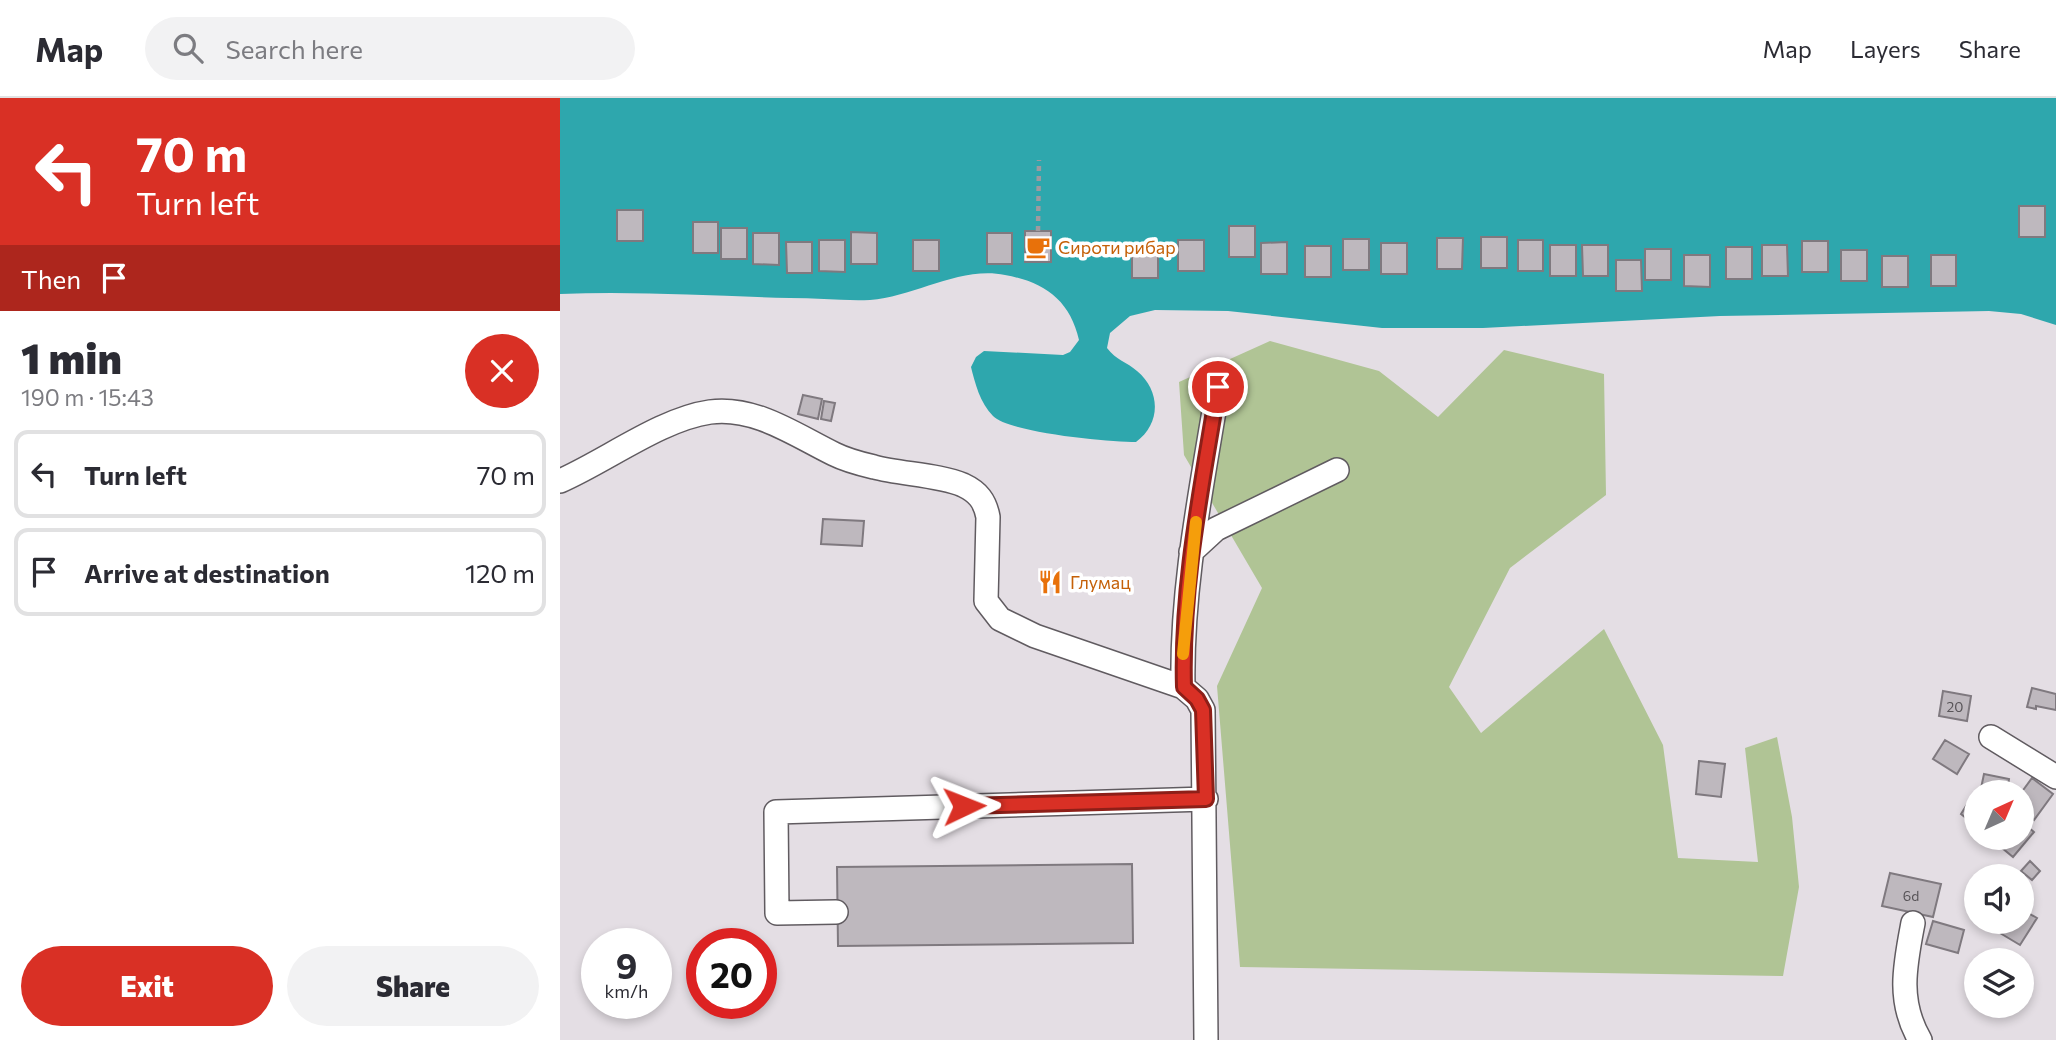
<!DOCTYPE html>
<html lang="en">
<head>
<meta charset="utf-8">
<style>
  body { margin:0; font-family:Commissioner,sans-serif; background:#f2f2f3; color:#2b2b33; height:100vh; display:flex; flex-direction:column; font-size:26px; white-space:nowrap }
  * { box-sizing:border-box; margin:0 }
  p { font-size:23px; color:#7c7c81 }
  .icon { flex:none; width:38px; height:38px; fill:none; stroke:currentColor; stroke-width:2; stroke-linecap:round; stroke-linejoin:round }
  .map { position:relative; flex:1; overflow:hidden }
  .panel { display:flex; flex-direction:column; background:#fff; width:560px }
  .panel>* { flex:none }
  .guide { background:#d93025; color:#fff; overflow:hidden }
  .needle { width:46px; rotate:44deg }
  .tools { position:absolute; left:1404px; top:682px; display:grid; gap:14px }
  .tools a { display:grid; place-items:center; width:70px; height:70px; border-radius:50%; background:#fff; box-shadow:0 4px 10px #0003; font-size:35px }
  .speed { position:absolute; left:21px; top:830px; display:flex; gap:14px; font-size:35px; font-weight:700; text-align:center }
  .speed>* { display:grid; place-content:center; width:91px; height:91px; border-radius:50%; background:#fff; box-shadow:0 4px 10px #0003; line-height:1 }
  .speed small { font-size:18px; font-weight:400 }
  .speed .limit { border:10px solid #d22; background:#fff; color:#111 }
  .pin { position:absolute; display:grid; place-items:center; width:60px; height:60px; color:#fff; margin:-30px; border:4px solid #fff; border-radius:50%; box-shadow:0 2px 7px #0007 }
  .me { position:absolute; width:77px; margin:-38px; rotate:88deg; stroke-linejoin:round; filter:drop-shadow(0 0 5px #0008) }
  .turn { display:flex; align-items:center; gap:24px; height:147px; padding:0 21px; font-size:32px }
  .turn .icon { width:91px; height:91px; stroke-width:2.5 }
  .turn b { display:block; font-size:49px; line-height:60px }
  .then { display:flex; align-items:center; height:66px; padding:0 21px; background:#0003; gap:14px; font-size:26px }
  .round { display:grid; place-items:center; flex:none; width:74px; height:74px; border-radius:37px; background:#f2f2f3 }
  .summary { display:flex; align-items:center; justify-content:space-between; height:119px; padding:0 21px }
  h1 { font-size:42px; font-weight:800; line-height:52px }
  .primary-button { display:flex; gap:14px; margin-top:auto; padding:14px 21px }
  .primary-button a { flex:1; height:80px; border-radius:42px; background:#d93025; color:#fff; font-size:28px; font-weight:800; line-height:80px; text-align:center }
  .primary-button a+a { background:#f2f2f3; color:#2b2b33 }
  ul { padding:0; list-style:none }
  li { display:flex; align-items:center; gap:21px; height:88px; margin:0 14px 10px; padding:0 7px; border:4px solid #e1e1e2; border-radius:14px }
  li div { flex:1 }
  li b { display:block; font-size:26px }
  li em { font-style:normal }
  header { display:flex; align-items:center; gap:42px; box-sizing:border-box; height:98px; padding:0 35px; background:#fff; border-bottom:2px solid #e1e1e2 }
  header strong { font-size:33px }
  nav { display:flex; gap:38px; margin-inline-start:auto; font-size:24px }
  .search { width:490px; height:63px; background:#f2f2f3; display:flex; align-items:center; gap:18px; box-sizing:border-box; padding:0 24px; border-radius:38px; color:#7c7c81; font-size:26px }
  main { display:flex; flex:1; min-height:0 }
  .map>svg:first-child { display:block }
  .green { fill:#b0c495 }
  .water { fill:#2ea7ad }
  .building { fill:#beb8be; stroke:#7f797f; stroke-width:2 }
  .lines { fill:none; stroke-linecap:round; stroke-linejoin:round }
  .minor-casing { stroke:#605b60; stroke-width:26 }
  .path { stroke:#9f9a9f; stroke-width:4.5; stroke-dasharray:5 5; stroke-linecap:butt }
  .minor { stroke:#fff; stroke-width:23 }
  .route-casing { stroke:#8d1f18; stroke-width:18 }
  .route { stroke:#d93025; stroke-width:12 }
  .slow { stroke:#f59e0b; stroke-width:12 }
  .labels { text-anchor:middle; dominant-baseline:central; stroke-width:7; stroke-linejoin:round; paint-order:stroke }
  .number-label { font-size:14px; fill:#585458 }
  .food-label { font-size:18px; fill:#c56008; stroke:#fff; text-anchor:start }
</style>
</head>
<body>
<header>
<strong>Map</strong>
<div class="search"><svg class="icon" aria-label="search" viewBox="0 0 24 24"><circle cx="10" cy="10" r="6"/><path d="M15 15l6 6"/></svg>Search here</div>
<nav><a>Map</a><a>Layers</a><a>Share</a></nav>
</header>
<main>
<section class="panel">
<div class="guide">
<div class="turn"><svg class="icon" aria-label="left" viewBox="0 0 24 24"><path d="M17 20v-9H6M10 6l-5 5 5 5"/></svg><div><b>70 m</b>Turn left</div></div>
<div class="then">Then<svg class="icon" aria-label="arrive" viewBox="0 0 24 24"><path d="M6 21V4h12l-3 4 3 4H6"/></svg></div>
</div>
<div class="summary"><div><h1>1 min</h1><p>190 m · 15:43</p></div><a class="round" style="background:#d93025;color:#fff"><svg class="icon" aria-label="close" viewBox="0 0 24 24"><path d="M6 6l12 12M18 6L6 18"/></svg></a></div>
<ul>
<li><svg class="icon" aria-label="left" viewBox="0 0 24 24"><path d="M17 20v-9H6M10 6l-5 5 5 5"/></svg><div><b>Turn left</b></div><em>70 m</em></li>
<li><svg class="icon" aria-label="arrive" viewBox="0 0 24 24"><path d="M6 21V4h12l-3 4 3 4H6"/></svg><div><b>Arrive at destination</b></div><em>120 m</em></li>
</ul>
<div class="primary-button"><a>Exit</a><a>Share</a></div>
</section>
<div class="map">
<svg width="1496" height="942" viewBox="0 0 1496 942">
  <rect width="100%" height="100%" fill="#e4dee4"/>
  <path class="green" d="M710,243L819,273L878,319L944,252L1044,276L1046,397L950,470L889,589L921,635L1044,531L1103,647L1118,760L1198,764L1185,650L1217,639L1232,719L1239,789L1223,878L680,869L657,588L702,490L624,357L619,284Z"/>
  <path class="water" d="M0,0H1496V227L1461,216L1429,213L1160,218L923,230H822L668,213L595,212L570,218L550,235L547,250C556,262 567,264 577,273C601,293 601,326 576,344C549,344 450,335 433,318C420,305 415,285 411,269L416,259L424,253L503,257L510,254L519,242C510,202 484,184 445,177C399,168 355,199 310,202C283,203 256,200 230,200C153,198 77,193 0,196Z"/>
  <path class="building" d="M1459,108H1485V139H1459Z
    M57,112H83V143H57Z
    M133,124H158V155H133Z
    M669,128H695V159H669Z
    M161,130H187V161H161Z
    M465,133H491V164H465Z
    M291,134L317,135V166H291Z
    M193,135H219V167L193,166Z
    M427,135H452V166H427Z
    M921,139H947V170H921Z
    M877,140H903L902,171H877Z
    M783,141H809V172H783Z
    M259,142H285V174L259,173Z
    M353,142H379V173H353Z
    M618,142H644V173H618Z
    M958,142H983V173H958Z
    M1242,143H1268V174H1242Z
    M226,144H252V175H227Z
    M727,144V176H701V145Z
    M821,145H847V176H821Z
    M990,147H1016V178H990Z
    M1022,147H1048V178H1023Z
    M1202,147H1227L1228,178H1202Z
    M745,148H771V179H745Z
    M572,149H598V180H572Z
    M1166,149H1192V181H1166Z
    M1085,151H1111V182H1085Z
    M1281,152H1307V183H1281Z
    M1124,157H1150V189L1124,188Z
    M1371,157H1396V188H1371Z
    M1322,158H1348V189H1322Z
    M1056,162H1081L1082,193H1056Z
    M243,297L262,301L258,321L238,316Z
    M264,303L275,305L271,323L261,321Z
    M263,421L304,423L302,448L261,446Z
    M1472,590L1496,596V612L1476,608V611L1467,609Z
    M1383,593L1411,598L1407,623L1379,618Z
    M1385,642L1409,656L1397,676L1373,661Z
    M1139,663L1165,666L1161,699L1136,696Z
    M1424,676L1449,681L1447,695H1420Z
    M1472,680L1493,696L1474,722L1461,713V695Z
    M1411,700L1416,704V728L1401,716Z
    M1461,723L1474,734L1453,759L1430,740H1461Z
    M1470,763L1480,773L1472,782L1461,773Z
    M572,766L573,845L278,848L277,769Z
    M1330,775L1381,786L1373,819L1322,808Z
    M1461,811L1477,820L1460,847L1440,835L1447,824H1461Z
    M1373,823L1404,832L1398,855L1366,846Z"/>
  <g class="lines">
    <g class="minor-casing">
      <path id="minor" d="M0,383C46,363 101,321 150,314C195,308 235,337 274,356C286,362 301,366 314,369C340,376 380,377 403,387C418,394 425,403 428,419L426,503L440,521L475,538L623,589L637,601L643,612L646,942
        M631,454L656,431L777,372
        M623,589C621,488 642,388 658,289
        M1431,639L1496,679
        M276,814L217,815L216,714L646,701
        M1353,825C1345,867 1337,903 1360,942"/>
    </g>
    <path class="path" d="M478,133L479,62"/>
    <use href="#minor" class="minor"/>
  </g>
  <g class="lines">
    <g class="route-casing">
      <path id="route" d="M404,708L646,701L643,612L637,601L624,589C621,488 642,388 658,289"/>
    </g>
    <use href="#route" class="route"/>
    <path class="slow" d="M623,556L636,424"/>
  </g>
  <defs>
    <g id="cafe-bare" transform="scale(1.89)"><path d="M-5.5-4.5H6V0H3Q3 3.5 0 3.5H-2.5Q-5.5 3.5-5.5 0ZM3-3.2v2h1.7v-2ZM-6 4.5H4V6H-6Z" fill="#e8710a" stroke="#fff" stroke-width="2.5" paint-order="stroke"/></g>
    <g id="restaurant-bare" transform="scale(1.89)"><path d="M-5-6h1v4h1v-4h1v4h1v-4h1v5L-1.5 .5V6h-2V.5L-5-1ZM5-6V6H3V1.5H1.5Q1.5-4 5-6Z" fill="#e8710a" stroke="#fff" stroke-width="2.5" paint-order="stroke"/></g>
  </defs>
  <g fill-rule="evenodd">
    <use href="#cafe-bare" x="478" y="149"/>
    <use href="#restaurant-bare" x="490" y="484"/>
  </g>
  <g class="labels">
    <g class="number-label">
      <text x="1395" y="608">20</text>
      <text x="1351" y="797">6d</text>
    </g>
    <g class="food-label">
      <text x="498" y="149">Сироти рибар</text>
      <text x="510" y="484">Глумац</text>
    </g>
  </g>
</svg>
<div class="tools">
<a><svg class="needle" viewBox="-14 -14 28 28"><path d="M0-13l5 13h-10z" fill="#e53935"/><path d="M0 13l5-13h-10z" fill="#7c7c81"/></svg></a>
<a><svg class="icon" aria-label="sound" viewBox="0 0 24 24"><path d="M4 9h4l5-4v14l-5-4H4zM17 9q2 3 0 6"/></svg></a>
<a><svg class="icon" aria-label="layers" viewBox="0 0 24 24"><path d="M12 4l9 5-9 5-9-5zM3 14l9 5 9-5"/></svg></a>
</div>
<div class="speed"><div>9<small>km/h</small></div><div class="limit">20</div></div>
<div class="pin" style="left:658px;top:289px;background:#d93025"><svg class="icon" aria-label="arrive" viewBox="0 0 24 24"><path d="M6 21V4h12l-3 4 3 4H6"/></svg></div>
<svg class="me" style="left:404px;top:708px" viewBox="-20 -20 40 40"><path d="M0-17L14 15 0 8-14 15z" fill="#d93025" stroke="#fff" stroke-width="4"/></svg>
</div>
</main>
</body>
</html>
